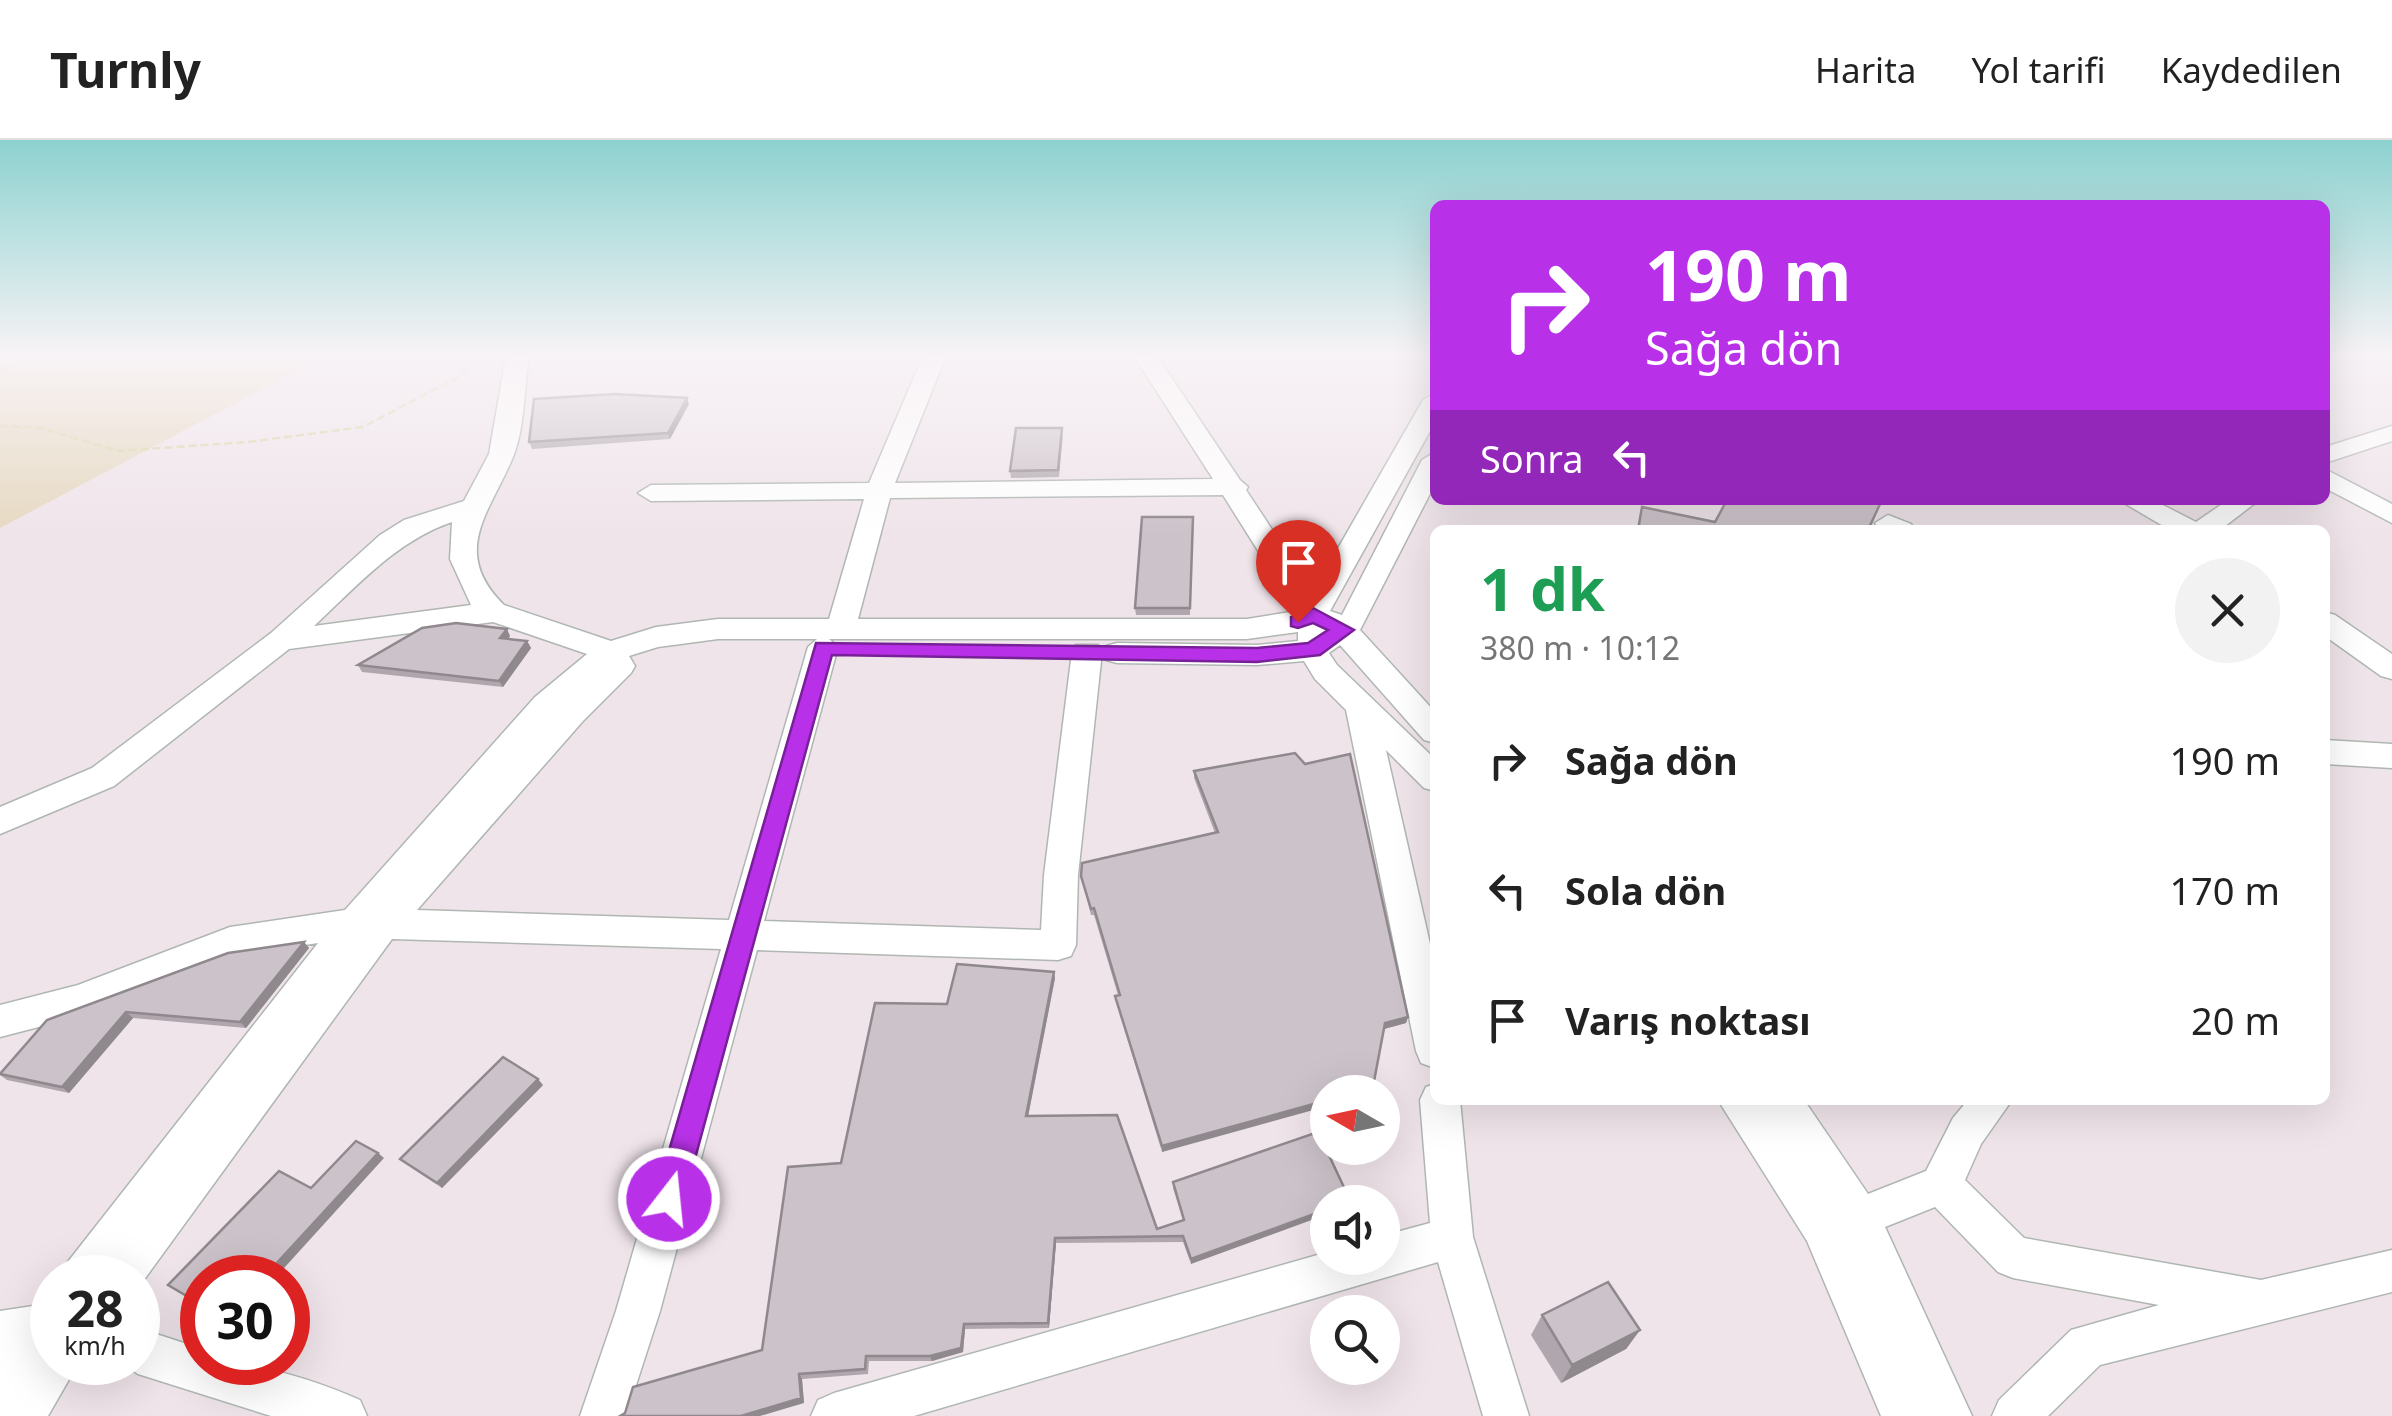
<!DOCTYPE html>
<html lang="tr">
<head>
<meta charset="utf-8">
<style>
  body { margin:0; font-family:"Noto Sans",sans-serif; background:#f2f2f2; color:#222; height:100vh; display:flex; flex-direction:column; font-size:38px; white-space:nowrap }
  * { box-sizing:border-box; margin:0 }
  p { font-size:32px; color:#767676 }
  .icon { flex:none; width:55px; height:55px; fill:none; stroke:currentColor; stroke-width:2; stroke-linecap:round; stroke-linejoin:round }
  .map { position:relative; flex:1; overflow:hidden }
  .side { position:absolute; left:1430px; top:385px; width:900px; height:580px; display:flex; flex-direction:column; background:#fff; border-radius:15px; box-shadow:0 10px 40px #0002 }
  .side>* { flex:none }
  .top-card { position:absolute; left:1430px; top:60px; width:900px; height:305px; border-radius:15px; box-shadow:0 10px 40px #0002; background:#b831e8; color:#fff; overflow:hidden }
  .needle { width:65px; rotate:279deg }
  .tools { position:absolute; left:1310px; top:935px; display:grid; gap:20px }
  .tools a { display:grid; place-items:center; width:90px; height:90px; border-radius:50%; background:#fff; box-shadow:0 10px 40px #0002; font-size:50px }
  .speed { position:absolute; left:30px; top:1115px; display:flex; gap:20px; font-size:50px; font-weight:700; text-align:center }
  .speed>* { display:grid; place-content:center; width:130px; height:130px; border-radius:50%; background:#fff; box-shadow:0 10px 40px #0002; line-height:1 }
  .speed small { font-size:25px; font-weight:400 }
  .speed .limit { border:15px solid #d22; background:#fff; color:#111 }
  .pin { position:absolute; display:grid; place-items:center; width:85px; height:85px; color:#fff; margin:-102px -42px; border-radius:50% 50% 50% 0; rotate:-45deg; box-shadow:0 0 10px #0007 }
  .pin .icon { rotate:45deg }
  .me { position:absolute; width:110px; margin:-55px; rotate:16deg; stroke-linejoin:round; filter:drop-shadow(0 0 8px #0008) }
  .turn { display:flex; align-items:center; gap:35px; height:210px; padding:0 50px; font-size:45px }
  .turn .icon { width:130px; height:130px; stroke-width:2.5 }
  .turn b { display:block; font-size:70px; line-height:85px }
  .then { display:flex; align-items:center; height:95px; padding:0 50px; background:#0003; gap:20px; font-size:38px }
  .round { display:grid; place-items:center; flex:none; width:105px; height:105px; border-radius:52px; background:#f2f2f2 }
  .headline { display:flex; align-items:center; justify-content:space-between; height:170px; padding:0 50px }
  h1 { font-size:60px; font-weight:700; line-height:75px; color:#1e9e55 }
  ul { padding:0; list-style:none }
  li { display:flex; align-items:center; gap:30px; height:130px; padding:0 50px }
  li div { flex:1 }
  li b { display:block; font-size:38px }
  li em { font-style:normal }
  header { display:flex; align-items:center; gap:60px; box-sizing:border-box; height:140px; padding:0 50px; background:#fff; border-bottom:2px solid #e0e0e0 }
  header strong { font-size:48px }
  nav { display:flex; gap:55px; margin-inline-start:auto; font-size:35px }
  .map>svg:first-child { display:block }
  .green { fill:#e6d9c1 }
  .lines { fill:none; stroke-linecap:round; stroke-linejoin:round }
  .minor-casing { stroke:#b0b7b2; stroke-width:3 }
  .path { stroke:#d8d4a4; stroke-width:2.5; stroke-dasharray:8 4; stroke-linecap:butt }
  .minor { fill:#fff; fill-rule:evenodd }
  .wall { fill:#afa7ad }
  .shaded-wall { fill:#8f888d }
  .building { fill:#ccc2c9; stroke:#8f888d; stroke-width:2.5 }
  .route { fill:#b831e8; stroke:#782097; stroke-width:2.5 }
</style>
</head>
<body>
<header>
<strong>Turnly</strong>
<nav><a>Harita</a><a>Yol tarifi</a><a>Kaydedilen</a></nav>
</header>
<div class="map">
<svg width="2392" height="1276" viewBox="0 0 2392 1276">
  <rect width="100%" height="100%" fill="#efe4ea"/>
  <path class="green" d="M0,216H318L283,238L0,388Z"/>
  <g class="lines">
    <g class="minor-casing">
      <path id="minor" d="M506,216H529C524,247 525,288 513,317C491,371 449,411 504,465L611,501L656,487L718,479H829L864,359L651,361L638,353L651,345L869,343L923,216H946L895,343L1213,339L1134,216H1157L1240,340L1248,347L1246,350L1313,452L1423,260L1435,253V282L1330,471L1342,475L1422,320L1435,312V344L1360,490L1435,572V603L1424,600L1340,505L1329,513L1337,525L1435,619V651L1424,648L1386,610L1435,826V928L1421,923L1416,911L1346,570L1315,539L1304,521L1257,525L1117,523L1106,520L1102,513L1106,506L1117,503L1257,505L1298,501V492L1247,499H829L838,507L764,781L1041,790L1044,735L1072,512L1076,505H1098L1102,512L1078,735L1076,805L1071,816L1058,820L757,810L660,1171L626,1276H580L616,1171L721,809L392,799L138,1148V1138H60L67,1123L318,803L233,816L81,876L0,897V865L78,845L230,787L345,770L535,557L587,514L493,482L289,509L114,646L0,694V667L92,628L271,493L380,395L404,380L464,361L489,314ZM1223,355L1296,471L1247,479H858L890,358ZM452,382L450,419L471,465L314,486C357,446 396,401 452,382ZM718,499H817L808,507L729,780L417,770L583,581L631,533L635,526L629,516L658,507Z
        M2392,286V301L2325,323V307Z
        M2325,329L2392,364V383L2325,348Z
        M2119,360H2153L2196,382L2228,360H2259L2220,390H2170Z
        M1888,375L1911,384L1915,390L1878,389L1875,383Z
        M2325,472L2335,475L2392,514V539L2381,536L2325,496Z
        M2325,600L2392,604V628L2325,624Z
        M1435,944V960H1460L1473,1097L1529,1276H1483L1438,1122L914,1276H811L818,1260L834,1253L1328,1112V1118H1382V1096L1430,1083L1420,960L1426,947Z
        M1718,960H1804L1868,1054L1926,1031L1953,978L1968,960H2012L1981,1004L1965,1040L2024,1098L2261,1140L2392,1110V1152L2100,1225L2048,1276H1992L1999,1260L2071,1190L2159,1165L2013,1138L1998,1132L1935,1067L1885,1087L1972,1276H1881L1807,1101Z
        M52,1154V1222H79L48,1276H0V1171L33,1166Z
        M138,1188L202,1209V1222C257,1222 310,1238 360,1260L367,1276H271L138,1234L120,1222H138Z"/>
    </g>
    <path class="path" d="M0,231L36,216
      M0,286L40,288L118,311L248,302L363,287L460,236L477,216"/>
    <use href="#minor" class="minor"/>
  </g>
  <path class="wall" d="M689,264L670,299L532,309L529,302Z
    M1063,295L1059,337L1011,338L1010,331Z
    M1193,377L1190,475H1136L1135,468Z
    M510,496L508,499L527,501L531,508L503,547L362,532L358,525Z
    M1194,631L1408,877L1406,883L1384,889L1328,952L1162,1012L1116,862L1115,856L1118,855L1094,775H1091L1081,736L1215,693L1194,638Z
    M304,802L309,808L246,888L133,878L69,953L7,940L0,935L47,880Z
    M1055,838L1028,976L1157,1089L1183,1080L1173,1048V1042L1318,992L1191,1124L1183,1102L1056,1103L1049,1188L965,1189L963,1212L932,1221H869L868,1234L802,1239L804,1263L762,1210L841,1023L947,864Z
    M543,945L442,1048L406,1024L400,1019Z
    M1542,1175L1640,1190L1626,1209L1561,1243L1531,1195Z"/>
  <path class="shaded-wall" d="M687,258L689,264L670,299L668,293Z
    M507,489L510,496L504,505L500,498Z
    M527,501L531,508L503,547L499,541Z
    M304,802L309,808L246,888L240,882Z
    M1054,832L1055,838L1027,982L1026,976Z
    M126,872L133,878L69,953L62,947Z
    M1408,877L1406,883L1384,889L1385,883Z
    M538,939L543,945L442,1048L437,1043Z
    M1328,960V966L1162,1012V1006Z
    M378,1013L384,1018L275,1138H263Z
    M1328,1069V1074L1191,1124V1119Z
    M1055,1098L1056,1103L1049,1188L1048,1183Z
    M964,1184L965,1189L963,1212L932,1221L930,1216Z
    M1640,1190L1626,1209L1561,1243L1572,1225Z
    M799,1234L802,1239L804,1263L760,1276H741Z"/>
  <path class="building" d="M615,254L687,258L668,293L529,302L534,259Z
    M1016,288H1062L1058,330L1010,331Z
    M1727,360H1871L1880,364L1868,390H1638L1642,367L1715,382Z
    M1142,377H1193L1190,468H1135Z
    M456,483L507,489L500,498L527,501L499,541L358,525L422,488Z
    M1295,613L1305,624L1350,614L1408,877L1385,883L1372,952H1328V960L1162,1006L1115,856L1120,855L1094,768L1091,769L1081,736L1082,723L1218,692L1194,631Z
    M304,802L240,882L126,872L62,947L0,934L47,880L228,813Z
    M957,824L1054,832L1026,976L1117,975L1157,1089L1184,1080L1173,1042L1318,992L1350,1060L1344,1062H1328V1069L1191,1119L1183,1096L1055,1098L1048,1183L964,1184L961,1208L930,1216H866L865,1229L799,1234L801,1258L741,1276H620L625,1273L633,1247L762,1210L788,1027L841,1023L875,863L947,864Z
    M503,917L538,939L437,1043L400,1019Z
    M356,1001L378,1013L263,1138H202V1165L168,1145L279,1031L311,1048Z
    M1608,1142L1640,1190L1572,1225L1542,1175Z"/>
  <linearGradient id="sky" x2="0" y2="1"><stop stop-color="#8dd2d0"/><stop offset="0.55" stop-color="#f8f3f6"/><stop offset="1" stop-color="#f8f3f6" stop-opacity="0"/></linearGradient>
  <rect width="2392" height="394" fill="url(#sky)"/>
  <path class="route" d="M1313,468L1354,490L1320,515L1257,522L832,515L684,1059L680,1069L669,1073L659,1069L655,1059L816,503L1257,508L1308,503L1328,490L1313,483L1298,488L1291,486V477Z"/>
</svg>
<div class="tools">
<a><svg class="needle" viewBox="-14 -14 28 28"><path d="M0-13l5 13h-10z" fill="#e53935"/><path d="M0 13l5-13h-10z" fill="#767676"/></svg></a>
<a><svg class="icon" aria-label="sound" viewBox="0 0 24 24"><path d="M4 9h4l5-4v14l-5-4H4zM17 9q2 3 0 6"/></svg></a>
<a><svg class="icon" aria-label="search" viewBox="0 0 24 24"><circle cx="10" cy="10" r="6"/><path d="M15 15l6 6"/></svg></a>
</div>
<div class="speed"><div>28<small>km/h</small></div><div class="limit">30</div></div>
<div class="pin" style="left:1298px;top:482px;background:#d93025"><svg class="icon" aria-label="arrive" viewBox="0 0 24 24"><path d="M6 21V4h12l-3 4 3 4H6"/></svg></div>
<svg class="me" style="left:669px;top:1059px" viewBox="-20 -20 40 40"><circle r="17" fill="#b831e8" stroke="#fff" stroke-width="3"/><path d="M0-11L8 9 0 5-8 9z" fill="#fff"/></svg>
<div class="top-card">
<div class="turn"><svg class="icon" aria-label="right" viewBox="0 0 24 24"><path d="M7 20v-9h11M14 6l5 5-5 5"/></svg><div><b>190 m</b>Sağa dön</div></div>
<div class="then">Sonra<svg class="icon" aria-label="left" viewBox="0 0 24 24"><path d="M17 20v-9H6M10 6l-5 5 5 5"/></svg></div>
</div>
<section class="side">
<div class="headline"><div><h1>1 dk</h1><p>380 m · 10:12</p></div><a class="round"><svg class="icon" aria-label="close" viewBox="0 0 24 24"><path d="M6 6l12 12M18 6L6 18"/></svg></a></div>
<ul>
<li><svg class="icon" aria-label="right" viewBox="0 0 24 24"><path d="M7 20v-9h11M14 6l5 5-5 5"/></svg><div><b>Sağa dön</b></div><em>190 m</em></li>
<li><svg class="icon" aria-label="left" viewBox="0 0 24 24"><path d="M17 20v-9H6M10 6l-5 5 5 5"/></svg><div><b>Sola dön</b></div><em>170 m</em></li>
<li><svg class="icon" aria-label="arrive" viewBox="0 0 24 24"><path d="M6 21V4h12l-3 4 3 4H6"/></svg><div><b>Varış noktası</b></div><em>20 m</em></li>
</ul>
</section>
</div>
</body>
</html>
